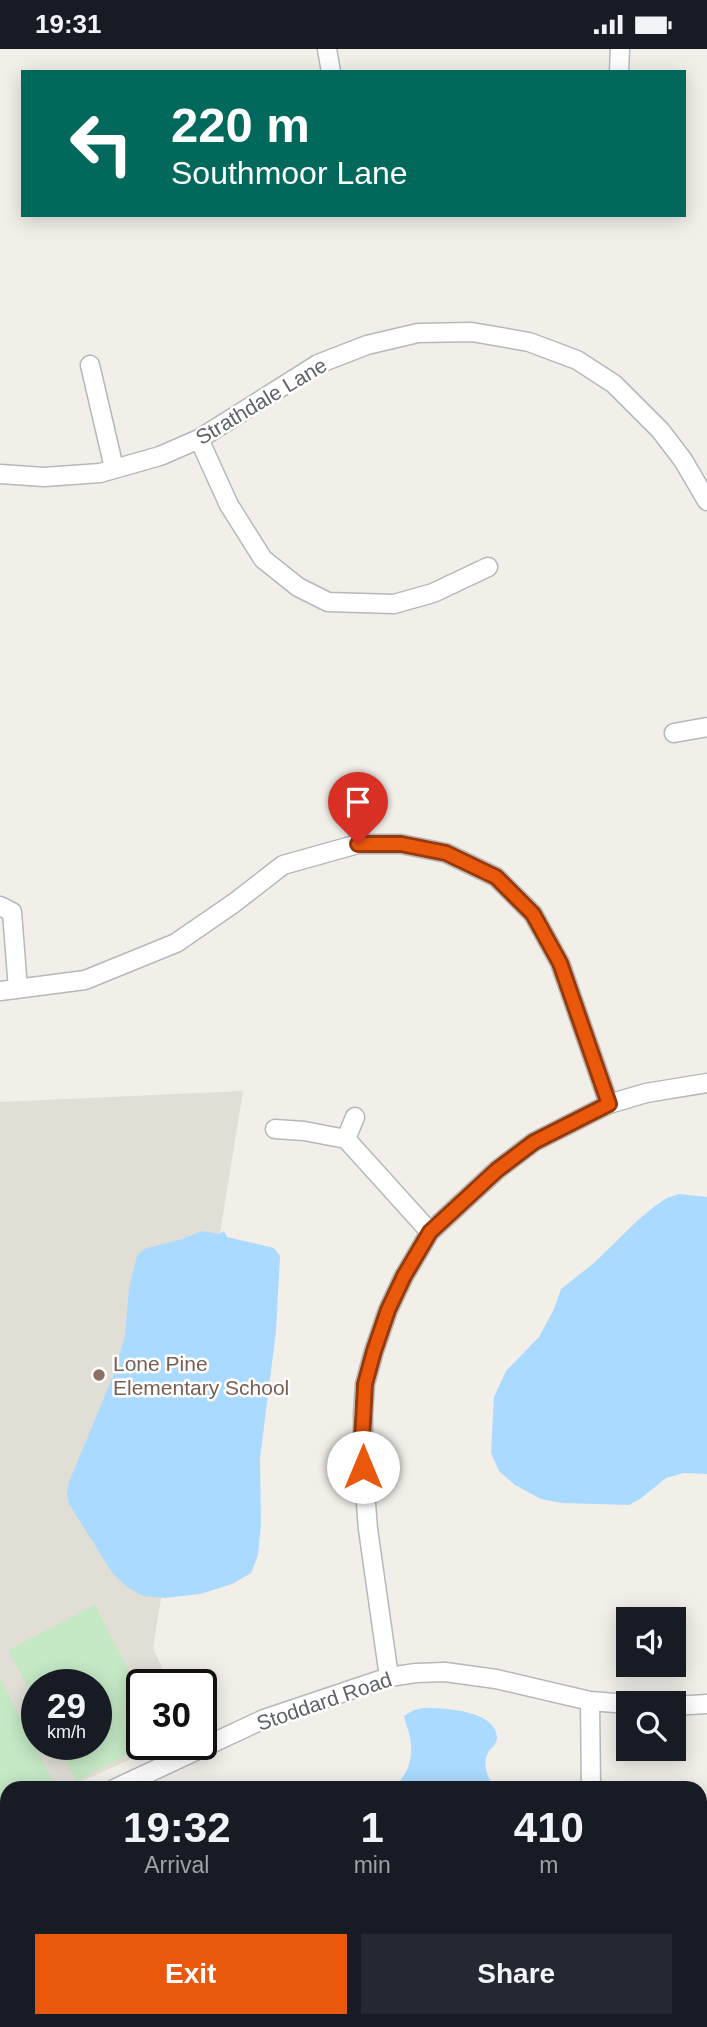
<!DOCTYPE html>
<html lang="en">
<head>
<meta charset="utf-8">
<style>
  body { margin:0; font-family:Arial,sans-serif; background:#242831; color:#f1f3f6; height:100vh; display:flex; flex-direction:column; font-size:26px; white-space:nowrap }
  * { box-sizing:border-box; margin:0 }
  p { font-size:23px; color:#9ea1a6 }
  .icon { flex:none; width:38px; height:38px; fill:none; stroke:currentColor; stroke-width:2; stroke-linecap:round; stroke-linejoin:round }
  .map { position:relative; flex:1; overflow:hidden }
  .drawer { position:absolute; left:0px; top:1732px; width:707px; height:247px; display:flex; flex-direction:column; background:#171b24; border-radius:21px 21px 0 0; box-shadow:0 4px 18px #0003 }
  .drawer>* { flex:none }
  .hud { position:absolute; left:21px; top:21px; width:665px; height:147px; border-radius:0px; box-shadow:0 4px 18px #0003; background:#00695c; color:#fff; overflow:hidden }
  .controls { position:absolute; left:616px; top:1558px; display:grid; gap:14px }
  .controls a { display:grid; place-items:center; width:70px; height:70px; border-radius:0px; background:#171b24; box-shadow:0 4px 18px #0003; font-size:35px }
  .speed { position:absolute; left:21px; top:1620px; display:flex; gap:14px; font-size:35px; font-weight:700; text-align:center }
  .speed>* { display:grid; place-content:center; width:91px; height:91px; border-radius:50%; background:#171b24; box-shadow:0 4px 18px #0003; line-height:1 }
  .speed small { font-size:18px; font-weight:400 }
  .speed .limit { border:4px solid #111; border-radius:10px; background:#fff; color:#111 }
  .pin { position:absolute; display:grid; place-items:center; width:60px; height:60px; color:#fff; margin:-72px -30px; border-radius:50% 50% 50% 0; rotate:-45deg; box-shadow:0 0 7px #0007 }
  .pin .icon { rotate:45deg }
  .me { position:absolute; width:77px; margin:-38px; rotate:0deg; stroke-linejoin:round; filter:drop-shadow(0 0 5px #0008) }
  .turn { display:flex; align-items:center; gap:24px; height:147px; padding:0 35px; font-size:32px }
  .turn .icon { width:91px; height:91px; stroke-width:2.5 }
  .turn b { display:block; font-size:49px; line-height:60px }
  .eta { display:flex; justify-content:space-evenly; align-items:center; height:119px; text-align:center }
  .eta b { font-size:42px; font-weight:700; line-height:49px }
  .primary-button { display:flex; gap:14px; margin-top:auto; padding:14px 35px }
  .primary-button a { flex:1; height:80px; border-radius:0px; background:#ea580c; color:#fff; font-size:28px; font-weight:700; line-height:80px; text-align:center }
  .primary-button a+a { background:#242831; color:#f1f3f6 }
  .status { display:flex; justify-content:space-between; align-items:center; height:49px; padding:0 35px; background:#171b24; direction:ltr }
  .status svg { height:19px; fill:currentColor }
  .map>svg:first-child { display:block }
  .education { fill:#e1ded6; fill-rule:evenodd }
  .green { fill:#c5e8c5 }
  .water { fill:#aadaff }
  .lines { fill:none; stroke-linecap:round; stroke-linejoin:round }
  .minor-casing { stroke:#b5b8bc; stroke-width:21 }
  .minor { stroke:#fff; stroke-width:18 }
  .route-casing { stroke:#983908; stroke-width:18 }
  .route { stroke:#ea580c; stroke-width:12 }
  .education-dot { fill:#8d6e63; stroke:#fff; stroke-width:2.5 }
  .labels { text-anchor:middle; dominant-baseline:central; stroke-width:5; stroke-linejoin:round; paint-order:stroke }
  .street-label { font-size:21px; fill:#5f6368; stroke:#fff }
  .education-label { font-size:21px; fill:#785e54; stroke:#fff; text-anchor:start }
</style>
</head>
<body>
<div class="status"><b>19:31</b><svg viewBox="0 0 49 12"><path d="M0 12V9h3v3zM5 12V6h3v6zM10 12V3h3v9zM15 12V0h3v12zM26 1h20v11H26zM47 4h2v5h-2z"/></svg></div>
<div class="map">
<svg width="707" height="1978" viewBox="0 0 707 1978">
  <rect width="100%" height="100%" fill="#f1efe8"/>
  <path class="education" d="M243,1042L153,1599L170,1636H142V1696H162L67,1739L7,1740V1775L0,1780V1053ZM37,1636H96V1696H37Z"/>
  <path class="green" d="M95,1556L142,1647V1696H146L76,1732L57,1696H96V1636H37V1656L8,1601Z
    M0,1629L56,1739L7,1740V1766L0,1770Z"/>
  <path class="water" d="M679,1145L707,1148V1425L684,1424L666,1429L640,1450L629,1456L562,1454L541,1450L515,1436L499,1422L491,1404L494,1348L506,1322L539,1288L554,1260L561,1240L594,1214L638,1171L655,1157L667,1149Z
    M202,1182L219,1185L224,1182L227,1188L274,1199L280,1207L276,1282L260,1409L261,1476L258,1506L251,1524L232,1535L200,1545L165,1549L143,1547L127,1538L113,1525L69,1455L67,1445L69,1433L113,1327L125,1287L129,1239L137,1207L144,1200L182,1190Z
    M424,1659C444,1659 495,1661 497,1688C497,1695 492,1698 489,1702C481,1715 488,1728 494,1739H392C408,1727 414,1709 410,1689C409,1681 405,1674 404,1667L414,1661Z
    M59,1972H308L285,1978H68Z"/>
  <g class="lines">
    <g class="minor-casing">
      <path id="minor" d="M327,0L331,23
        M619,23L620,0
        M90,316L114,419
        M199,390L229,456L263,510L298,538L328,553L394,555L433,544L488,518
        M0,425L44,428L100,424L160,407L199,390L318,315L367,296L418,284L472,283L529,293L577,311L614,335L660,381L683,411L707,452
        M674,684L707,678
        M0,857L12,863L18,940
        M0,942L85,931L176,894L234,854L283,816L358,795H401L446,804L496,828L533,865L560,914L609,1055
        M275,1080L304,1082L346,1090L430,1183
        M346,1090L355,1068
        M389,1628L368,1480L363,1417V1366L365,1335L374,1302L388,1261L404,1227L430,1183L497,1121L534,1093L609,1055L646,1044L707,1034
        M590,1652L591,1740
        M674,1657L707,1655
        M114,1740L264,1670L389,1628L416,1624L445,1623L496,1630L590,1652L628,1655
        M0,1807L7,1802
        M700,1918L707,1916
        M15,1972L23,1978
        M618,1972L620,1978"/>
    </g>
    <use href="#minor" class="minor"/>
  </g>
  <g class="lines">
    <g class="route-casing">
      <path id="route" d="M358,795H401L446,804L496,828L533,865L560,914L609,1055L534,1093L497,1121L430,1183L404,1227L388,1261L374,1302L365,1335L362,1391L363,1418"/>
    </g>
    <use href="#route" class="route"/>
  </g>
  <circle class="education-dot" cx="99" cy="1326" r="7"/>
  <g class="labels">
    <g class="street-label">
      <text transform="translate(261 352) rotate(-31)">Strathdale Lane</text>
      <text transform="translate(324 1652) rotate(-19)">Stoddard Road</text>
    </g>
    <g class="education-label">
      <text x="113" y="1314">Lone Pine<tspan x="113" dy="24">Elementary School</tspan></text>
    </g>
  </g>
</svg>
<div class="controls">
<a><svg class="icon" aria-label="sound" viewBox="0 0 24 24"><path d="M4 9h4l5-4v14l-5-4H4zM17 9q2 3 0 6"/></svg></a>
<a><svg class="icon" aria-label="search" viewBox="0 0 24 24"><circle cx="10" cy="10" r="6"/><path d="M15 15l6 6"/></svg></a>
</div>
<div class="speed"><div>29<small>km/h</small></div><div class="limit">30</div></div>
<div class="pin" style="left:358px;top:795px;background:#d93025"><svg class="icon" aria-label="arrive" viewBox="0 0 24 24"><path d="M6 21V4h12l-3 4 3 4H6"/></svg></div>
<svg class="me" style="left:363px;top:1418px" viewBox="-20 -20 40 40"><circle r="19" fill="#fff"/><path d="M0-13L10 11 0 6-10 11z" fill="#ea580c"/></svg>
<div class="hud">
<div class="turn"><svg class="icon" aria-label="left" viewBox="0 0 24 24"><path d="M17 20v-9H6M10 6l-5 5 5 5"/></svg><div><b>220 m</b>Southmoor Lane</div></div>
</div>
<section class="drawer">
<div class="eta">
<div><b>19:32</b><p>Arrival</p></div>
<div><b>1</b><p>min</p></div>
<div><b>410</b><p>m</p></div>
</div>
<div class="primary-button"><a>Exit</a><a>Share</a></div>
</section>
</div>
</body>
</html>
